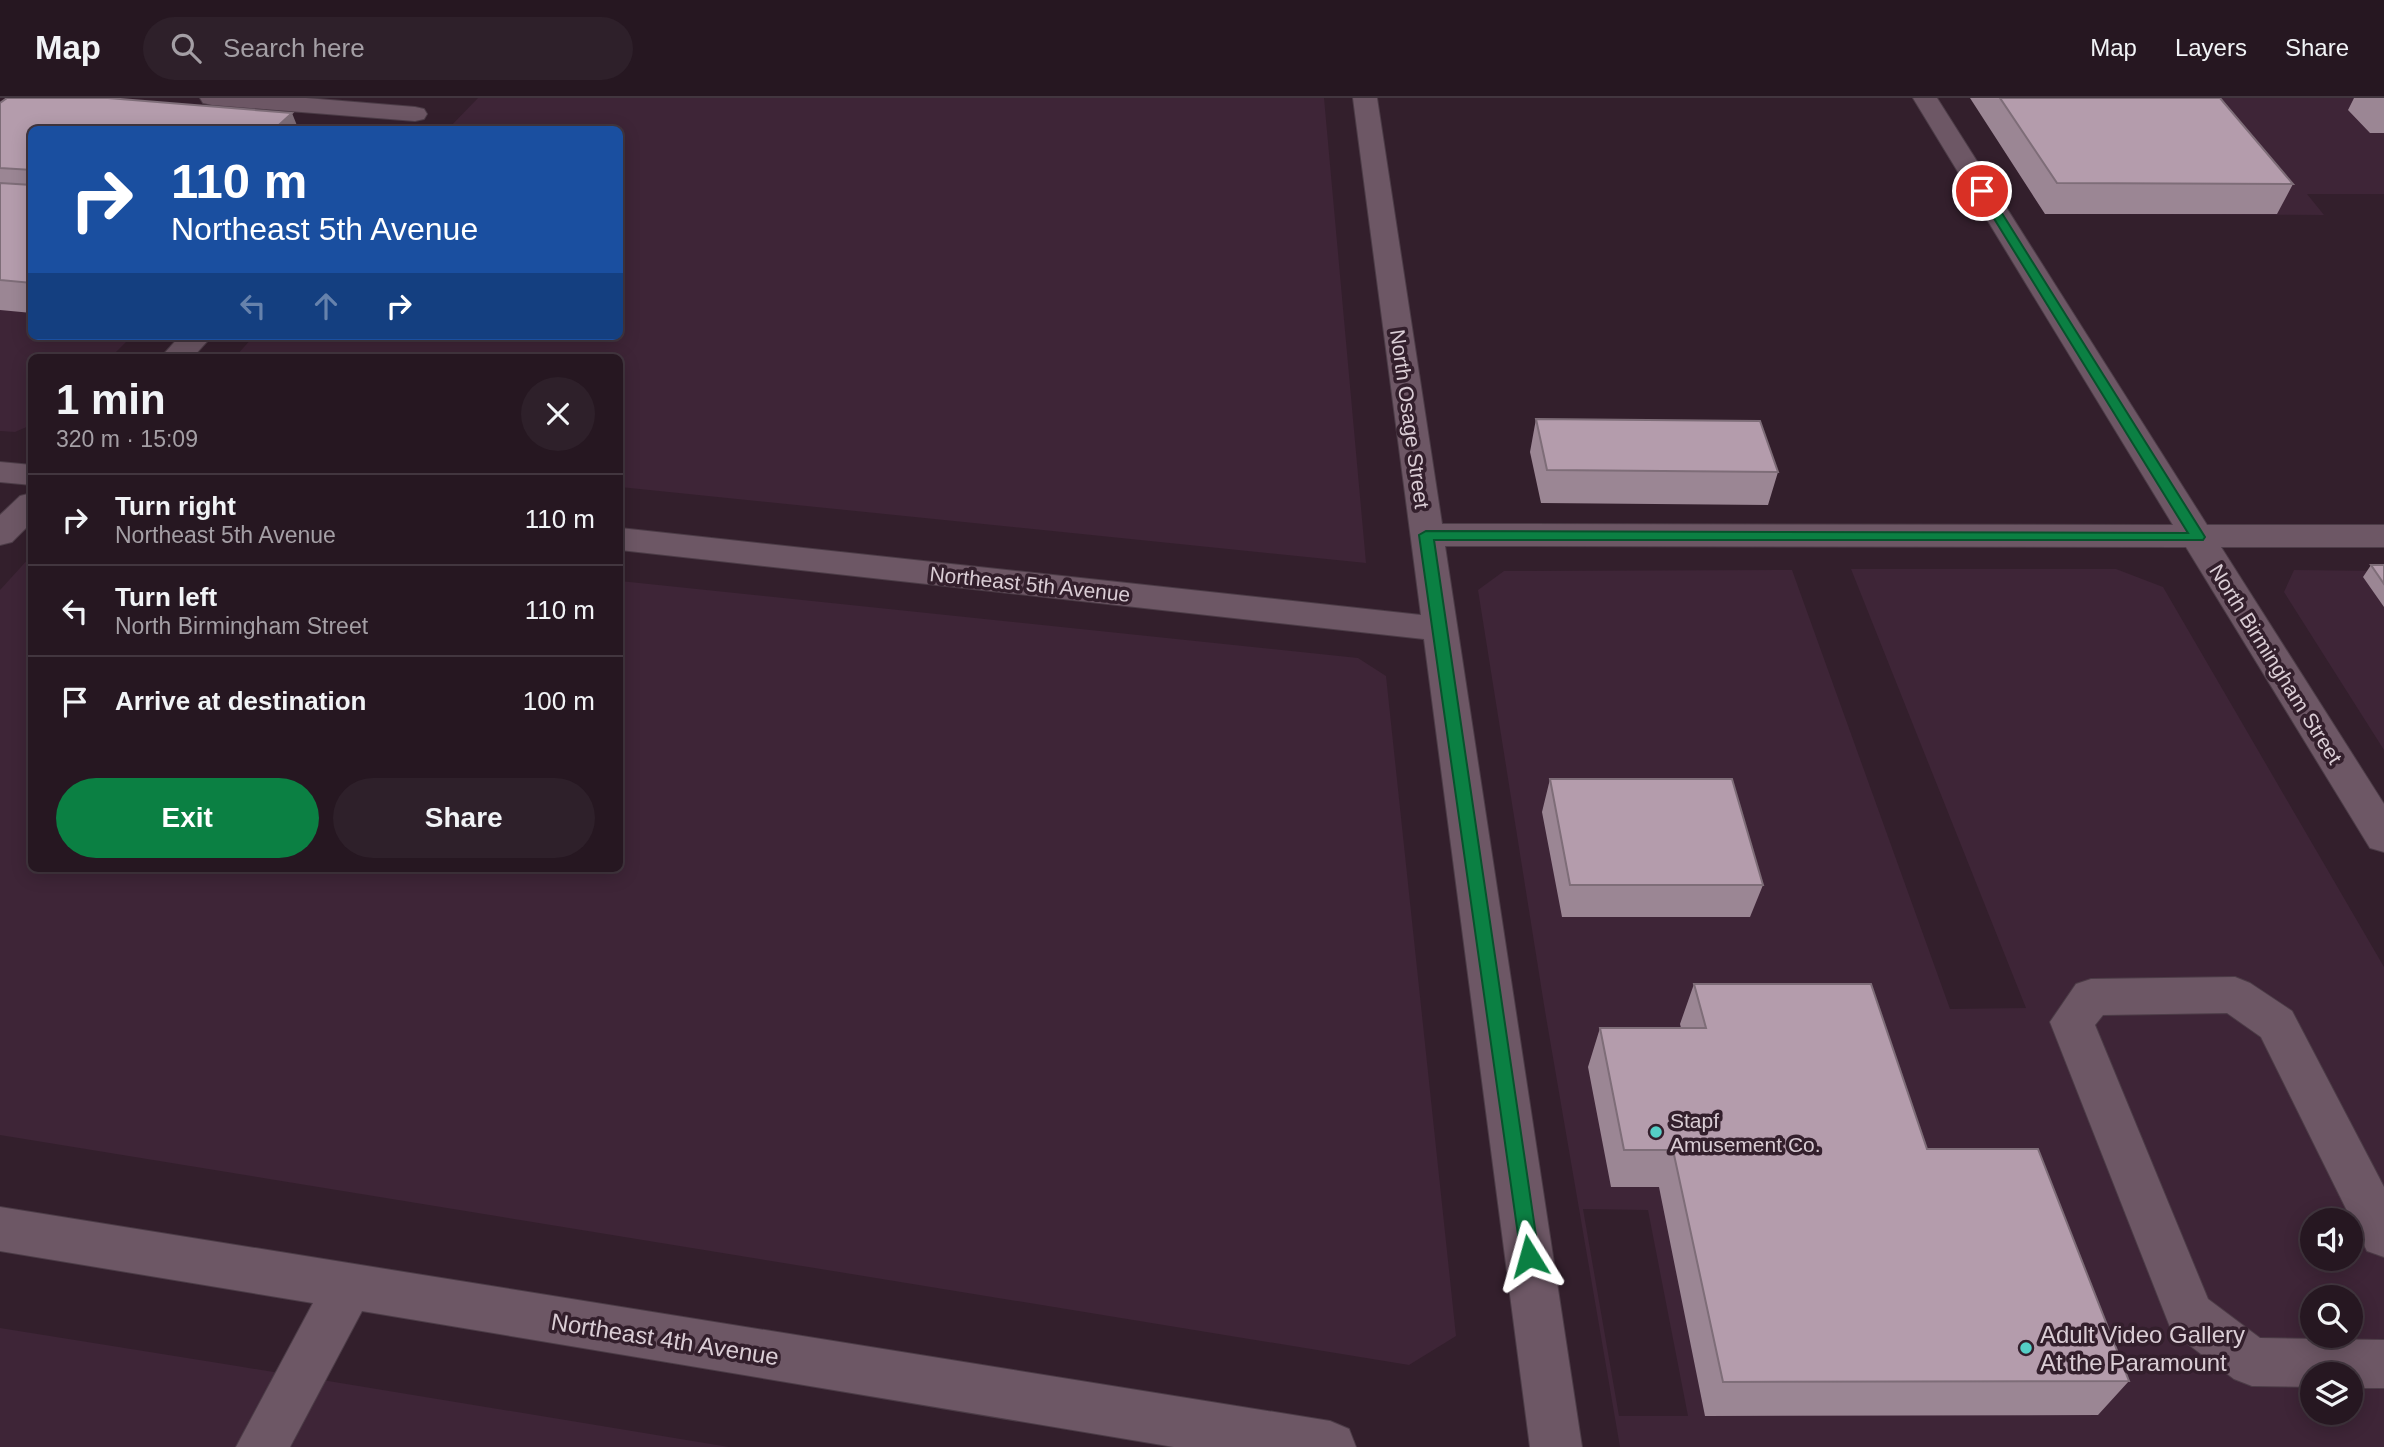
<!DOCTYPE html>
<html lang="en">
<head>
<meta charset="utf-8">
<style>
  body { margin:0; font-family:Helvetica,sans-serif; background:#2e202a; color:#f1f3f6; height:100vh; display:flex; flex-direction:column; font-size:26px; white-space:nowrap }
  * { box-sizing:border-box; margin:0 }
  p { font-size:23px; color:#a49fa5 }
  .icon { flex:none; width:38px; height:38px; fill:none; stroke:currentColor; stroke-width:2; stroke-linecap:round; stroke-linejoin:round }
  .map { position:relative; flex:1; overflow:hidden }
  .side { position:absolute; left:28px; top:256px; width:595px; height:518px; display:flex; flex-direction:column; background:#261721; border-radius:10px; box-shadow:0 4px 18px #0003,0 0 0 2px #42363f }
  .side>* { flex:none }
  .guide { position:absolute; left:28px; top:28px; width:595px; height:214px; border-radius:10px; box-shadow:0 4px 18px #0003,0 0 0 2px #42363f; background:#1a4fa0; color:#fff; overflow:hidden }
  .buttons { position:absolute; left:2300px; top:1110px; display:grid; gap:14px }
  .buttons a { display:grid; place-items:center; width:63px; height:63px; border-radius:50%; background:#261721; box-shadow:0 4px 18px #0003,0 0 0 2px #42363f; font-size:35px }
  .pin { position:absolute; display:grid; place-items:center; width:60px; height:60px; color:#fff; margin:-30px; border:4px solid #fff; border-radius:50%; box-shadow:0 2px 7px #0007 }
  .me { position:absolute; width:77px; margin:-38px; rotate:352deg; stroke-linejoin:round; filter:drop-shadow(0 0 5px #0008) }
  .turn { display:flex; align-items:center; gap:24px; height:147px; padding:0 28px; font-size:32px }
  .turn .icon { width:91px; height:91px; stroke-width:2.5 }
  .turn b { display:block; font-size:49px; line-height:60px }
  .lanes { display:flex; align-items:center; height:66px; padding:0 28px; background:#0003; justify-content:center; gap:35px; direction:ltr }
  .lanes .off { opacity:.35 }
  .round { display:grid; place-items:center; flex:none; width:74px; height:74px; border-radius:37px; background:#2e202a }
  .headline { display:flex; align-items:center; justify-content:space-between; height:119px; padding:0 28px }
  h1 { font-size:42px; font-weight:700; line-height:52px }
  .button { display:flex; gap:14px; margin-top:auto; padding:14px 28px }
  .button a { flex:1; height:80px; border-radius:42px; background:#0b8043; color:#fff; font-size:28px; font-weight:700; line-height:80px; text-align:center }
  .button a+a { background:#2e202a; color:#f1f3f6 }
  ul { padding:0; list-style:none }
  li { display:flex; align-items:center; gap:21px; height:91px; padding:0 28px; border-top:2px solid #42363f }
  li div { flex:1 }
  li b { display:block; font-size:26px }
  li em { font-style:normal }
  header { display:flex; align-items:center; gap:42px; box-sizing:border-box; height:98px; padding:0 35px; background:#261721; border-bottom:2px solid #42363f }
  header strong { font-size:33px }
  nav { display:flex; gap:38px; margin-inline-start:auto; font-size:24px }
  .search { width:490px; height:63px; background:#2e202a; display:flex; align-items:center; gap:18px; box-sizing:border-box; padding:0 24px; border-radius:38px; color:#a49fa5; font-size:26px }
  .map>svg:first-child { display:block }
  .built { fill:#3e2537; fill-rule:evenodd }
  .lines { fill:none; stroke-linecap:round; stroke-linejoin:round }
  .minor-casing { stroke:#4c3c47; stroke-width:2 }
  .minor { fill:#6d5765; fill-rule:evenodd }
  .wall { fill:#9b8694 }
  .shaded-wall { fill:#7e6d78 }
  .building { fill:#b49cac; stroke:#7e6d78; stroke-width:2 }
  .route { fill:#0b8043; stroke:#07532c; stroke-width:2 }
  .poi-dot { fill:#55cec6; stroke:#331f2c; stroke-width:2.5 }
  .labels { text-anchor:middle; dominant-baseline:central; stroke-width:7; stroke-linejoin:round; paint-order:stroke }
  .street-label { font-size:21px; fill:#dacdd5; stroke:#331f2c }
  .poi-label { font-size:21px; fill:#dacdd5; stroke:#331f2c; text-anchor:start }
  .near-poi-label { font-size:24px; fill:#dacdd5; stroke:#331f2c; text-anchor:start }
  .near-street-label { font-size:24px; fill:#dacdd5; stroke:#331f2c }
</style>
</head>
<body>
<header>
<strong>Map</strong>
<div class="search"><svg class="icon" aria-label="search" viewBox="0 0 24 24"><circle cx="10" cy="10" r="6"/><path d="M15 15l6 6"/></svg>Search here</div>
<nav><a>Map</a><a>Layers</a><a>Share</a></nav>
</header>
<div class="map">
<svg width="2384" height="1349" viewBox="0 0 2384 1349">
  <rect width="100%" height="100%" fill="#331f2c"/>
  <path class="built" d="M478,0H1324L1366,465L620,389V259H235L254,238H620V32L448,31Z
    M1971,0H2384V96H2307L2324,117L2045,116Z
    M0,6L310,31L32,32V238H132L111,259H32L31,327L15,334L0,333Z
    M31,458L32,770H620V483L1358,560L1386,578L1456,1238L1409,1267L0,1037V492Z
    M1851,471H2116L2163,489L2384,869V1349H1620L1545,913L1478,492L1504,473L1792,472L1950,911L2026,910ZM1583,1111L1648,1112L1688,1318H1619ZM2312,1122H2350V1160H2312ZM2312,1199H2350V1237H2312ZM2312,1276H2350V1314H2312Z
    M2294,472L2384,473V652L2284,494Z
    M0,1230L237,1268L729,1349H0Z"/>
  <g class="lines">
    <g class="minor-casing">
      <path id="minor" d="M200,0H306L415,9L424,11L427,16L424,21L415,23L212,7L203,5Z
        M1353,0H1377L1442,426L2173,427L1913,0H1937L2207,427H2384V449H2221L2384,706V754L2370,750L2186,449L1445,448L1582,1349H1530L1424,541L620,452V430L1421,517Z
        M180,238H212L193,259H161Z
        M0,364L32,367V387L0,384Z
        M32,395V424L12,444L0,447V417L20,398Z
        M2235,879L2250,885L2292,913L2384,1089V1159L2367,1153L2261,939L2227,915L2103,917L2095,927L2208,1201L2260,1240L2384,1242V1290H2350V1276H2312V1289L2252,1288L2234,1281L2172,1234L2050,924L2076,886L2091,881Z
        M0,1109L1330,1323L1349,1331L1356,1349H1174L362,1213L290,1349H236L313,1205L0,1153Z"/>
    </g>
    <use href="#minor" class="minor"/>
  </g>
  <path class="wall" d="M1970,0H2220L2293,86L2277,116H2045Z
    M2354,0H2384V35H2370L2348,12Z
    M0,5L32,32V215L0,212Z
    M1536,321L1778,374L1768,407L1541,405L1530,354Z
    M2371,467H2384V509L2363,479Z
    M1550,681L1763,787L1750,819H1562L1542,714Z
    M1694,886L1927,1051L2129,1283L2098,1317L1705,1318L1659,1089H1611L1588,969L1600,930H1681L1680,926Z"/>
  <path class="shaded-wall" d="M292,15L298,30L301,28L303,32H282L280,26Z"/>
  <path class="building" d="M7,0H108L292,15L280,26L301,28L297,32H32V72L0,70V5Z
    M2000,0H2220L2293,86L2057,85Z
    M0,85L32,87V185L0,182Z
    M1536,321L1760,323L1778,374L1547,372Z
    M2371,467H2384V486Z
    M1550,681H1732L1763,787H1570Z
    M1694,886H1871L1927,1051H2038L2129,1283L1723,1284L1673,1052H1624L1600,930H1706Z"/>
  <path class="route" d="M1982,89L1988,93L2205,439L2203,442H1434L1539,1158L1536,1165L1529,1167L1522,1165L1419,437L1426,433L2188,435L1977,93Z"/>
  <g class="poi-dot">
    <circle cx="1656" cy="1034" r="7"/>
    <circle cx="2026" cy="1250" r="7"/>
  </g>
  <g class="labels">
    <g class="street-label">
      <text transform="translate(1410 321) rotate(82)">North Osage Street</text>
      <text transform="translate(1030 486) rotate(6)">Northeast 5th Avenue</text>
      <text transform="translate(2276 566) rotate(58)">North Birmingham Street</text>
    </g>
    <g class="poi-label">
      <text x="1670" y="1022">Stapf<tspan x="1670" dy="24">Amusement Co.</tspan></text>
    </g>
    <g class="near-poi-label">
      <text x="2040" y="1236">Adult Video Gallery<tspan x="2040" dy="28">At the Paramount</tspan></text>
    </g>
    <g class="near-street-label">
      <text transform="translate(665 1241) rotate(9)">Northeast 4th Avenue</text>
    </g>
  </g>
</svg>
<div class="buttons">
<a><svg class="icon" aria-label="sound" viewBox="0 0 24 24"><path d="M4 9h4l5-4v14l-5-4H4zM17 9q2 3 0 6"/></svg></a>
<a><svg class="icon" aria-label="search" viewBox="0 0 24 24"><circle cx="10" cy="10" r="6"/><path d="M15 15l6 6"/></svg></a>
<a><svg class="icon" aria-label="layers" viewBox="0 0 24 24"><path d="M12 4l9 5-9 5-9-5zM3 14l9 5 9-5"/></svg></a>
</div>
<div class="pin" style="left:1982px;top:93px;background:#d93025"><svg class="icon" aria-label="arrive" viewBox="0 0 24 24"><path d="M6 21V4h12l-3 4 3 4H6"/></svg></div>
<svg class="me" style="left:1529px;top:1158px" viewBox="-20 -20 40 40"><path d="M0-17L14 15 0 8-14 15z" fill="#0b8043" stroke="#fff" stroke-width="4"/></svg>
<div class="guide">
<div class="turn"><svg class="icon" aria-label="right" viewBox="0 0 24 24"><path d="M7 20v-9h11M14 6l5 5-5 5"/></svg><div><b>110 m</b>Northeast 5th Avenue</div></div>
<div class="lanes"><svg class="icon off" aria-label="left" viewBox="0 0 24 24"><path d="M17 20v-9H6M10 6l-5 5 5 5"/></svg><svg class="icon off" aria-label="ahead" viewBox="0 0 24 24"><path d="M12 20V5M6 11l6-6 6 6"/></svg><svg class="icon" aria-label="right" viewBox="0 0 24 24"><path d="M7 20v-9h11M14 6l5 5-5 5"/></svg></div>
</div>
<section class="side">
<div class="headline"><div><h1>1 min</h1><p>320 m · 15:09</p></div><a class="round"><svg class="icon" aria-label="close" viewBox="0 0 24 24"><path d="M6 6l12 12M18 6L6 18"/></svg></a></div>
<ul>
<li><svg class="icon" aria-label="right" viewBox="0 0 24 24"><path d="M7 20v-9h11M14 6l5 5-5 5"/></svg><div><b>Turn right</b><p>Northeast 5th Avenue</p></div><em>110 m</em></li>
<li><svg class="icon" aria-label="left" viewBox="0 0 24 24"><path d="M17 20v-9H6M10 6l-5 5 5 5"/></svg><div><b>Turn left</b><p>North Birmingham Street</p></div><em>110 m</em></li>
<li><svg class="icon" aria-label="arrive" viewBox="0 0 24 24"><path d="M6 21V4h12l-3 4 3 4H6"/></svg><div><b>Arrive at destination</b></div><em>100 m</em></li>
</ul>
<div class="button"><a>Exit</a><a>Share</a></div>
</section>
</div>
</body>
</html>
